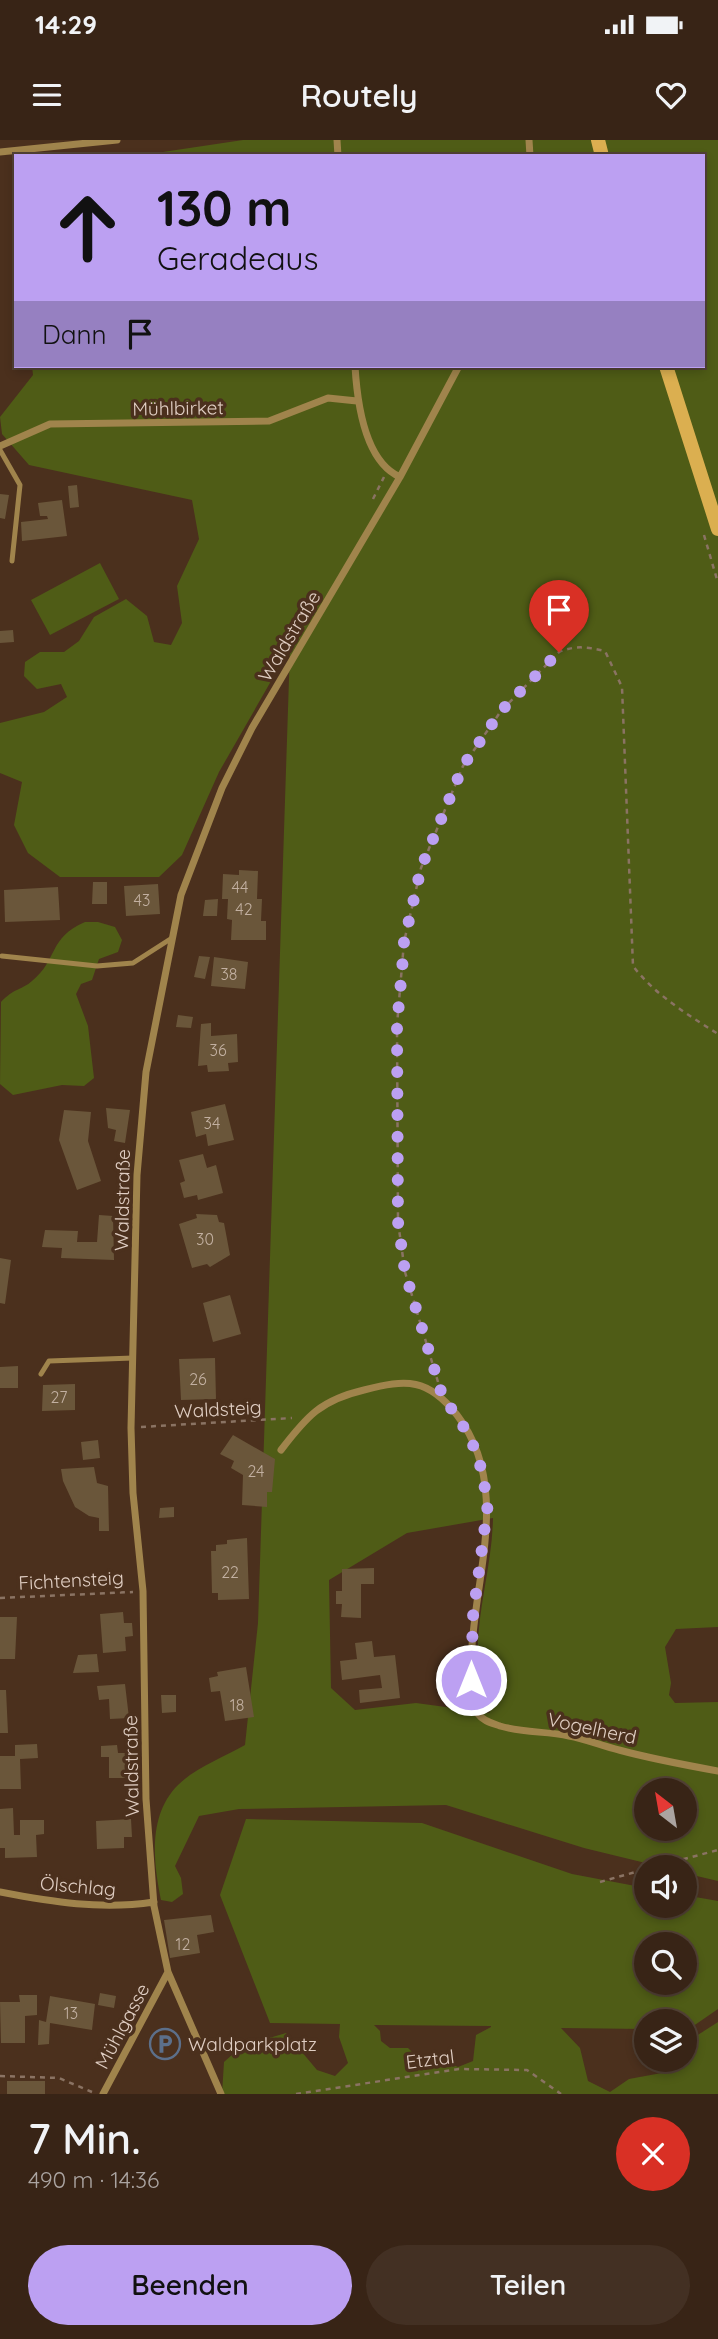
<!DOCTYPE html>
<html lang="de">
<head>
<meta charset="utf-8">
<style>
  body { margin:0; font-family:Quicksand,sans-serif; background:#433023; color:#f1f3f6; height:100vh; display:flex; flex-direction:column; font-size:26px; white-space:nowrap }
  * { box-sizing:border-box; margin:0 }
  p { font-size:23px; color:#aba4a1 }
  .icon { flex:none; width:38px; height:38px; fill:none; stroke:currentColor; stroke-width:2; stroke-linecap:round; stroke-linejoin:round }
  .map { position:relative; height:1954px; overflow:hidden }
  .details { display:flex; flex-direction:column; background:#382416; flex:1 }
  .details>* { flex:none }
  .guide { position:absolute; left:14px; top:14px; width:691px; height:214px; border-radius:0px; box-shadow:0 4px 10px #0003,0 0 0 2px #524135; background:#bca0f2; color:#111; overflow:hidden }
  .needle { width:46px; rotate:329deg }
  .buttons { position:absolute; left:634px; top:1638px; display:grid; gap:14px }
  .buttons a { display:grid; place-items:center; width:63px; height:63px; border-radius:50%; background:#382416; box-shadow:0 4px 10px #0003,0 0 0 2px #524135; font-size:35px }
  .pin { position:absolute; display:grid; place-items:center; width:60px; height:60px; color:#fff; margin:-72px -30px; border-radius:50% 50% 50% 0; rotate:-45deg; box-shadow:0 0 7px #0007 }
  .pin .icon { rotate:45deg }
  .me { position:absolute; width:77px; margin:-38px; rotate:0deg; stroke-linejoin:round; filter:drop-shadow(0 0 5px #0008) }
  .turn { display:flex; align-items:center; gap:24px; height:147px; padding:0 28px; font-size:32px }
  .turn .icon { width:91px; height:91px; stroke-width:2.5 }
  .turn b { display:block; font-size:49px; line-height:60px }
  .then { display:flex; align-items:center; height:66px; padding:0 28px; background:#0003; gap:14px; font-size:26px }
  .round { display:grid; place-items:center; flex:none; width:74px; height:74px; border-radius:37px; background:#433023 }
  .overview { display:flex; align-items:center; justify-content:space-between; height:119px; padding:0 28px }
  h1 { font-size:42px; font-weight:600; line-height:52px }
  .button { display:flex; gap:14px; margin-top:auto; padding:14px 28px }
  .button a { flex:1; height:80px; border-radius:42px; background:#bca0f2; color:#111; font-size:28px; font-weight:600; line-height:80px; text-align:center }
  .button a+a { background:#433023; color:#f1f3f6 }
  .status { display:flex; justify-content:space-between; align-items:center; height:49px; padding:0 35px; background:#382416; direction:ltr }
  .status svg { height:19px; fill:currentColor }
  header { display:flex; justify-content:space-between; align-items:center; height:91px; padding:0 28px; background:#382416; font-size:32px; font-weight:600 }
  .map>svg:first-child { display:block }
  .green { fill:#4f5c16; fill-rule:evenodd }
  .building { fill:#6a563a }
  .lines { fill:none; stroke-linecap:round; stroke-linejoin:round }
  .path { stroke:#8a7363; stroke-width:2.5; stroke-dasharray:5 5; stroke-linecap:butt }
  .lane { stroke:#a0844c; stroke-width:5 }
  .street { stroke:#a0844c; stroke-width:7 }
  .secondary { stroke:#dbaf50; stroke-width:14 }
  .route { stroke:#bca0f2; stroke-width:12; stroke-dasharray:0 21.6 }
  .labels { text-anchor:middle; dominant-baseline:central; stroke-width:7; stroke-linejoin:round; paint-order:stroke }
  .number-label { font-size:16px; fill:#c2b0a1 }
  .street-label { font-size:19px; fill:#e0cec3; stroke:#4b301d }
  .poi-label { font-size:19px; fill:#e0cec3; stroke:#4b301d; text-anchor:start }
</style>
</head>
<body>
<div class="status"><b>14:29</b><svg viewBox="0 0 49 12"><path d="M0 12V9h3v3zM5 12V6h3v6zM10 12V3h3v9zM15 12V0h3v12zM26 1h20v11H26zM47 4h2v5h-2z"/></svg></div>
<header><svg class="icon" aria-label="menu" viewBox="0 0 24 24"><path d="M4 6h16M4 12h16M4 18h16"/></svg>Routely<svg class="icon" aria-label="heart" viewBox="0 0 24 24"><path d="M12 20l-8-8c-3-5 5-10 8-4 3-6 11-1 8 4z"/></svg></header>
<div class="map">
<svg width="718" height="1954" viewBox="0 0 718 1954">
  <rect width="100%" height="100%" fill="#4b301d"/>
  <path class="green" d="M243,0H718V1487L676,1489L665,1507L671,1543L669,1555L675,1563L718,1562V1741L684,1733V1727H662L584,1708L446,1665L239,1669L199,1676L175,1726L181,1738L183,1754L172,1762L161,1760C153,1721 148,1675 178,1645C195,1628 224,1617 245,1605L258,1483L290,508L219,632L182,715L159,737H60L28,713L14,685L22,642L0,633V583L44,572L67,557L61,544L37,549L24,536L25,522L40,512H64L79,501L94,477L126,459L147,476L154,502L171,505L182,483L177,446L199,399L192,360L29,325L2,294L0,277L33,235L32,226H704V16H136ZM493,1378C492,1444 461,1510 490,1573L416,1563L355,1570L331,1548L329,1440L407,1393ZM646,1650H684V1689H646Z
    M100,423L119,459L50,495L31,460Z
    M85,782H98L115,787L122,800L118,812L99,819L92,840L81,844L76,854L88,886L94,938L84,946L62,945L13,955L0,944L1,862C14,848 22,850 32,841C58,820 48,798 85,782Z
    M246,1679L422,1683L572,1734L646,1748V1766H684V1755L718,1761V1869L689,1889H684V1881H646V1889L561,1888L580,1908L588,1941L610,1952L629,1939L667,1932L677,1920H684C684,1900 703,1892 718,1882V1954H222L224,1922L242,1906L286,1893L317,1930L335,1936L348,1923L339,1897L340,1884L270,1883L220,1755ZM646,1804H684V1843H646ZM374,1885L491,1886V1887L476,1895L473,1921L458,1927L449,1923L426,1926L408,1908H390L381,1901L380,1891Z"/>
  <path class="building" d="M77,345L79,367L70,368L68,346Z
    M0,354L9,355L5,379L0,378Z
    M62,360L67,396L22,401L21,382L48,379L47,376H40L38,363Z
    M13,490L14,502L0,503V491Z
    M239,730L258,731L257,759H262L261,781H266V800H231L232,780L227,779L228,759H222L223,734L239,735Z
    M93,742H107V764H92Z
    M158,744L160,774L126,776L124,746Z
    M58,747L60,780L5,782L4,750Z
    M218,759L217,776H203L205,760Z
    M199,816L210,817L205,839L194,837Z
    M214,817L248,822L245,849L211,846Z
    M178,875L193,877L191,888L176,887Z
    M211,883V896L237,894L238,922L228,923L229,931L208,932L207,925L198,926L201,884Z
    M225,964L234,1000L208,1006L206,994L196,997L191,972Z
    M106,968L130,970L125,1003L114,1001L116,990L108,988Z
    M64,970L91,972L88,1001L101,1041L77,1050L59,1000Z
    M203,1014L207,1028L216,1025L223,1053L198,1060L197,1055L184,1058L180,1043L185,1041L179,1020Z
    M196,1074L217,1075L219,1082L224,1083L230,1115L210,1127L207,1124L192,1128L179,1084L197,1078Z
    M99,1075L113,1076L114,1120L61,1118L62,1108L42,1107L45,1090L78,1091L77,1102H97Z
    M0,1118L11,1120L5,1164L0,1163Z
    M230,1155L241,1194L213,1202L203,1163Z
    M215,1218L216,1259L181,1260L179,1219Z
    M18,1226V1248H0V1227Z
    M75,1244V1270L42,1271L43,1245Z
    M233,1295L275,1319L272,1352H267V1367L242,1365L243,1335L231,1328L234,1321L220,1314Z
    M98,1300L100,1318L83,1320L81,1302Z
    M94,1327L97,1343L108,1346L109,1391H99V1378L89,1376L75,1367L63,1341L61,1329Z
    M174,1367V1377L159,1378L160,1368Z
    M247,1398L249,1459L218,1460V1453H212L211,1411H216V1405L227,1404V1400Z
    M374,1428V1444H361V1478L341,1477L342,1464H336V1451H342V1429Z
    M123,1472L124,1483H132L133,1496L125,1497L126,1511L103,1513L100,1474Z
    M0,1477H17L15,1519H0Z
    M372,1501L374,1517L395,1515L400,1558L360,1563L359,1550L382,1548L380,1535L342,1540L340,1521L357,1519L355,1503Z
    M97,1514L99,1532L73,1533L78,1515Z
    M246,1527L254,1577L225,1581L220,1551L211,1552L209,1538L218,1536L217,1532Z
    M125,1544L129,1578L110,1579L109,1559L99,1560L97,1546Z
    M0,1550H6L8,1593H0Z
    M161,1555H176V1572L162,1573Z
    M37,1604L38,1618L20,1619L21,1649H0V1616H15V1605Z
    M117,1605L118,1613H132L133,1638H109V1617H101V1606Z
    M13,1668L14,1695H20V1680H44V1694L36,1695L37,1717L5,1718V1708H0V1669Z
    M131,1679L132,1697H124V1708L97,1709L96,1681Z
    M211,1775L214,1792L197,1795L200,1813L170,1818L164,1780Z
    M100,1853L116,1856L114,1868L98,1865Z
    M19,1855H37V1875L25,1876V1903H1L0,1862H20Z
    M50,1856L95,1864L92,1890L50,1883L49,1904L38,1905L39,1880L46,1882Z
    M7,1941H45V1954H7Z"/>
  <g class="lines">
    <path class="path" d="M373,359L384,337
      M704,395L718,443
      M438,1242L405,1132L398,1082L397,885L404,802L421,728L463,626L501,571L559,512C576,505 587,507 605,511L622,547L633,826C654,854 688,875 718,894
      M141,1287L292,1278
      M0,1458L133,1452
      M654,1727L718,1710
      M600,1742L646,1729
      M0,1936L59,1938L92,1952
      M296,1954L459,1929L527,1930L561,1954"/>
    <path class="lane" d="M0,310L20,345L12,421
      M2,816L97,826L133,823L172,798
      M41,1234L49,1221L133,1218"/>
    <path class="street" d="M337,0L338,16
      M529,0L530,16
      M0,12L117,0
      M355,226C357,260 364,321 400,337
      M0,306L50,284L269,281L328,258L357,261
      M281,1310C307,1276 321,1260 364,1250C407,1239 428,1238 457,1275C514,1349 471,1444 471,1527C471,1542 469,1561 478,1574C483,1581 492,1583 500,1586C523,1593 546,1591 569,1596C586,1599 602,1606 619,1610C652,1619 685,1625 718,1631
      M0,1752C52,1762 101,1770 154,1762
      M103,1954L168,1832
      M221,1954L168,1832L154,1766L146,1659L143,1451L133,1353L131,1288L137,1035L146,932L181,755L222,648L252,588L400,337L459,226"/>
    <path class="secondary" d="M598,0L602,16
      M666,226L718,389"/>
  </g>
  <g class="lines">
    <path class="route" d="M471,1540L473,1476L488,1363L478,1315L460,1280L443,1258L405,1132L398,1082L397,885L402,830L404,802L421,728L463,626L501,571L559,512"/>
  </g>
  <defs>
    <g id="parking-ring" transform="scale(1.575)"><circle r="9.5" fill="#4b301d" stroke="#5c6f8a" stroke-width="1.5"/><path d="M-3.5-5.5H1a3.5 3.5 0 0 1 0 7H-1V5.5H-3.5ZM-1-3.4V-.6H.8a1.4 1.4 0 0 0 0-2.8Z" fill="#5c6f8a"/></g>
  </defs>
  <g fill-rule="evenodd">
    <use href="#parking-ring" x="165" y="1904"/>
  </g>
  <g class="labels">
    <g class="number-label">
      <text x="240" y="747">44</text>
      <text x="142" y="760">43</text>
      <text x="244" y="769">42</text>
      <text x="229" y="834">38</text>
      <text x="218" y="910">36</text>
      <text x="212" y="983">34</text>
      <text x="205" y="1099">30</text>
      <text x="198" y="1239">26</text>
      <text x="59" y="1257">27</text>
      <text x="256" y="1331">24</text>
      <text x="230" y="1432">22</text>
      <text x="237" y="1565">18</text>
      <text x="183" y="1804">12</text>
      <text x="71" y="1873">13</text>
    </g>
    <g class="street-label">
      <text transform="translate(178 268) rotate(-1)">Mühlbirket</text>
      <text transform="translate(289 496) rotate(-59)">Waldstraße</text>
      <text transform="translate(122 1060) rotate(-89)">Waldstraße</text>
      <text transform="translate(218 1269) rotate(-3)">Waldsteig</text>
      <text transform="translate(71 1440) rotate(-3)">Fichtensteig</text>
      <text transform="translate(592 1588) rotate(12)">Vogelherd</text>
      <text transform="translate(131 1626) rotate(-91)">Waldstraße</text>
      <text transform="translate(78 1746) rotate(5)">Ölschlag</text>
      <text transform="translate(122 1886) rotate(-62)">Mühlgasse</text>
      <text transform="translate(430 1919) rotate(-7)">Etztal</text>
    </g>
    <g class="poi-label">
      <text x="188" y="1904">Waldparkplatz</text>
    </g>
  </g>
</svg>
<div class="buttons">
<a><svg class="needle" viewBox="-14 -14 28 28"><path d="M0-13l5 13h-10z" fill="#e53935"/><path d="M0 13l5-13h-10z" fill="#aba4a1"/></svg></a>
<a><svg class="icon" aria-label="sound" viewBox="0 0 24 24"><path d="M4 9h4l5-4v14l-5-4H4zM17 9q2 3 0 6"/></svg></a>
<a><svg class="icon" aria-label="search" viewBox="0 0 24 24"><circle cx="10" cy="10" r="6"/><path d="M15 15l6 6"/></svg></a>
<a><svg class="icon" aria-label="layers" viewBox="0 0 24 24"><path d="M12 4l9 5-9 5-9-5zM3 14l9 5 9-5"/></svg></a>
</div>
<div class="pin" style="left:559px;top:512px;background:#d93025"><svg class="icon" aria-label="arrive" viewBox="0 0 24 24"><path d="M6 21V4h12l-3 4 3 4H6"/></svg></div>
<svg class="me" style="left:471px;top:1540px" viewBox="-20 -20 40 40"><circle r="17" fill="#bca0f2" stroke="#fff" stroke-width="3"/><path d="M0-11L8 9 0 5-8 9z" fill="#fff"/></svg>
<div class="guide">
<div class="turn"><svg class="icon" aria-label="ahead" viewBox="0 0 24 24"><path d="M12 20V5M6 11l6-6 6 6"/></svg><div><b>130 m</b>Geradeaus</div></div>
<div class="then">Dann<svg class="icon" aria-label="arrive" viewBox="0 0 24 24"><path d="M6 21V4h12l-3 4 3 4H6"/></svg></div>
</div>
</div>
<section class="details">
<div class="overview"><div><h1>7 Min.</h1><p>490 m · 14:36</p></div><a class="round" style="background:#d93025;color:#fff"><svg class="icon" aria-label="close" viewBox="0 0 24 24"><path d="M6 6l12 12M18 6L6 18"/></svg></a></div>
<div class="button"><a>Beenden</a><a>Teilen</a></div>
</section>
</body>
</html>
